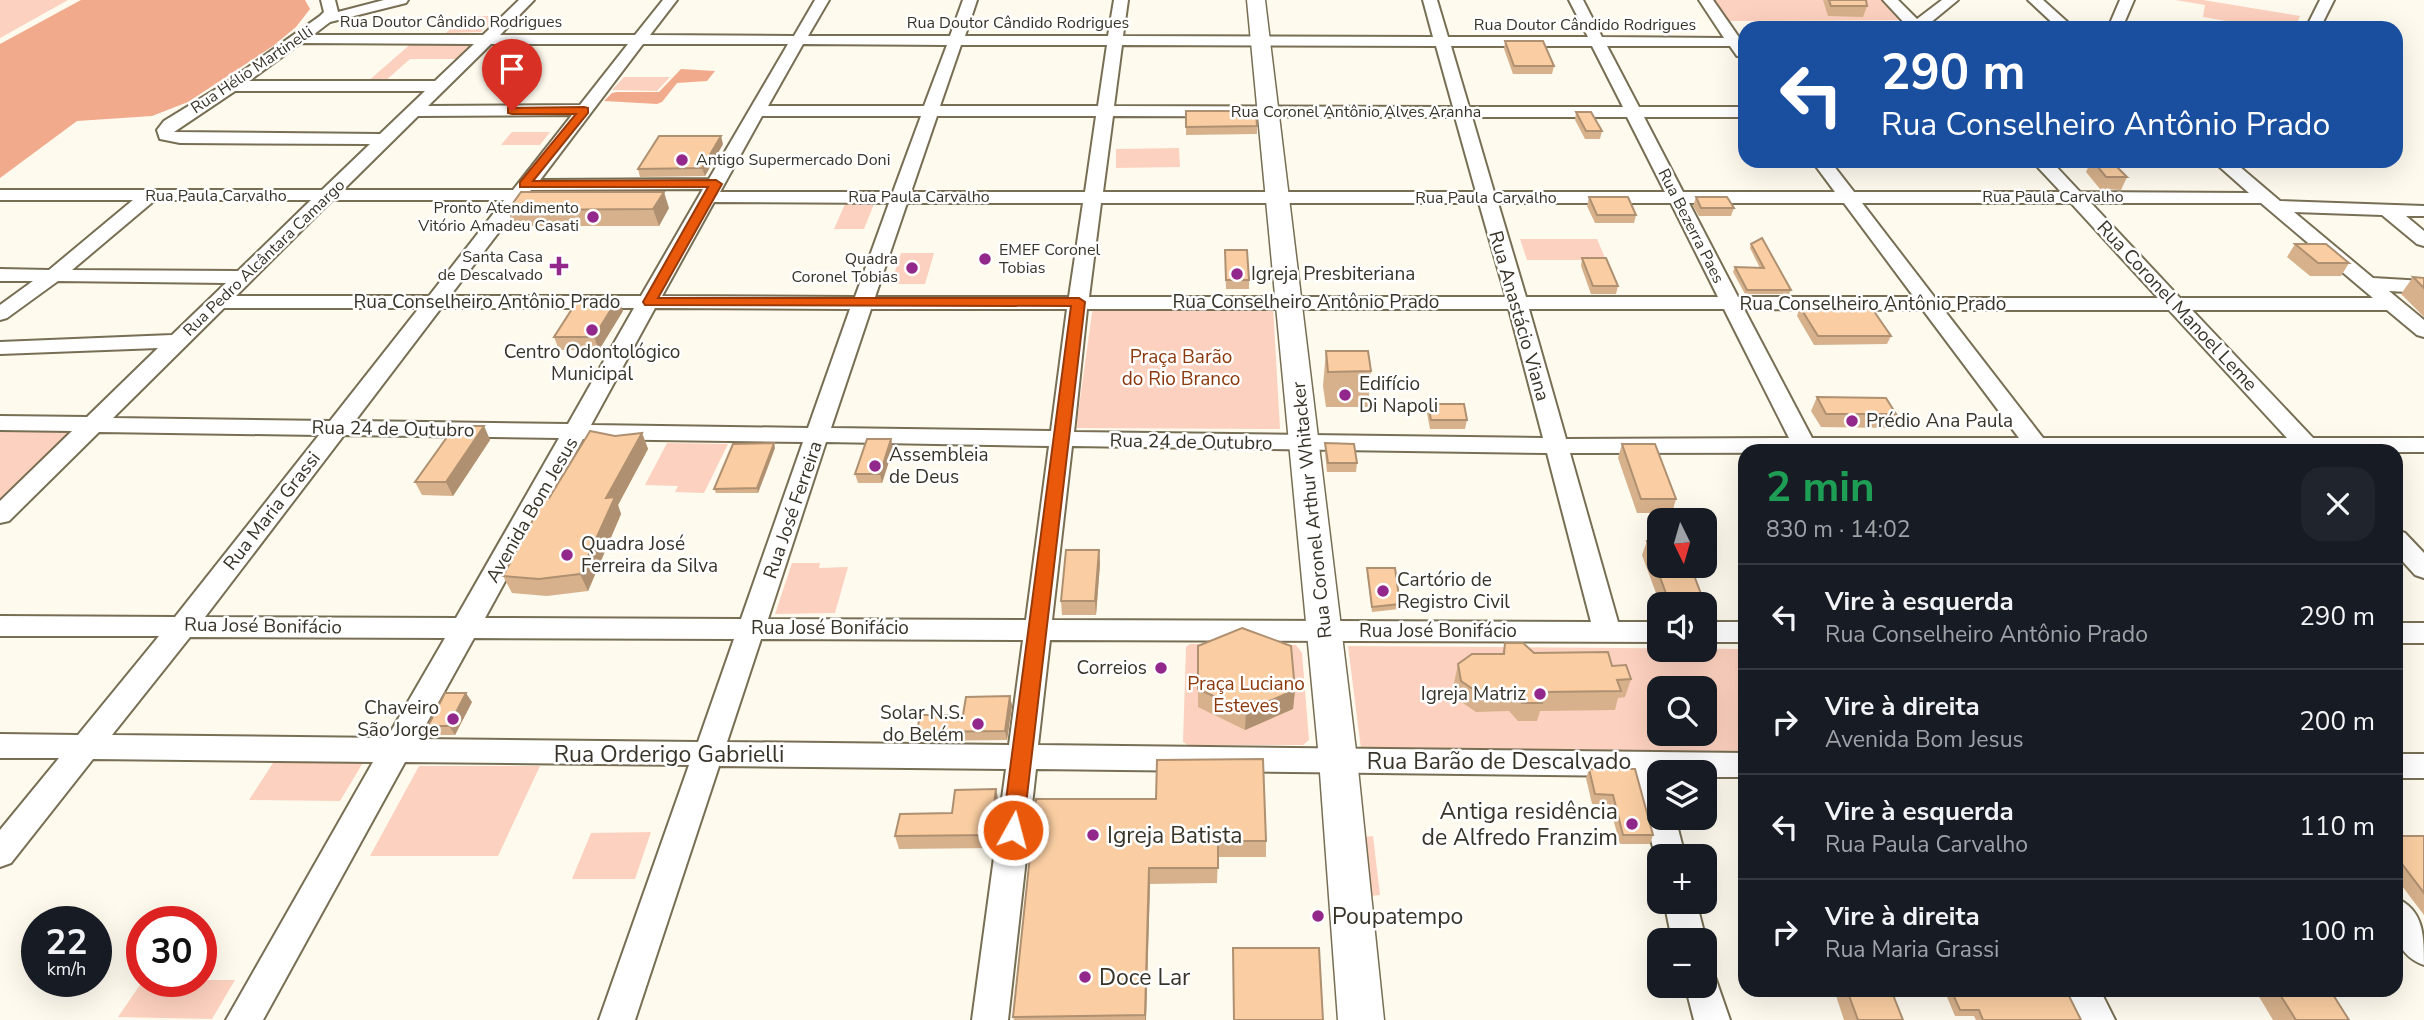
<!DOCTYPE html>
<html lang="pt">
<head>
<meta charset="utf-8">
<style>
  body { margin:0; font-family:"Nunito Sans",sans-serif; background:#20242c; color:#f1f3f6; height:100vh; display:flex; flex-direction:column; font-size:26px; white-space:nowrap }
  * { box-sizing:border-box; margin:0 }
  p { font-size:23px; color:#9ea1a6 }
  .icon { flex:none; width:38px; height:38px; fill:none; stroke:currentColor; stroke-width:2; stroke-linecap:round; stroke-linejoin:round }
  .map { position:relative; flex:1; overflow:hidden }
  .panel { position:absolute; left:1738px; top:444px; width:665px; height:553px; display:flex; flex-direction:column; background:#171b24; border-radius:21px; box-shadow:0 7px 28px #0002 }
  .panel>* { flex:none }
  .top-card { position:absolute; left:1738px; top:21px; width:665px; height:147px; border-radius:21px; box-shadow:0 7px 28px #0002; background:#1a4fa0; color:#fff; overflow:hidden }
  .needle { width:46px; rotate:175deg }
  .controls { position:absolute; left:1647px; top:508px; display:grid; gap:14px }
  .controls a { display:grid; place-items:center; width:70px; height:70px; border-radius:14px; background:#171b24; box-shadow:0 7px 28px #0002; font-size:35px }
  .speed { position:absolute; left:21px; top:906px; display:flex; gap:14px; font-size:35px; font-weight:700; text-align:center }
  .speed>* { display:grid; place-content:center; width:91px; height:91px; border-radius:50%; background:#171b24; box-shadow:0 7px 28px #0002; line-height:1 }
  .speed small { font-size:18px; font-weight:400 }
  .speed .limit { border:10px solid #d22; background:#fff; color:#111 }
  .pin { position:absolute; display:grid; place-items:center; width:60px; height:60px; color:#fff; margin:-72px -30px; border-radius:50% 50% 50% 0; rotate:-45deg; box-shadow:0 0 7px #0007 }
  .pin .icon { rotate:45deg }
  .me { position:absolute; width:77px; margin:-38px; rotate:7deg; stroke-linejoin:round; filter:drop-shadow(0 0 5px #0008) }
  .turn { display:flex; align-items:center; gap:24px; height:147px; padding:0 28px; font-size:32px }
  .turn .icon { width:91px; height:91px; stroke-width:2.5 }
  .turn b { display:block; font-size:49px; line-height:60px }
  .round { display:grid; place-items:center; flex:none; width:74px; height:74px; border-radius:21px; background:#20242c }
  .headline { display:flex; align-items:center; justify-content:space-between; height:119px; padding:0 28px }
  h1 { font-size:42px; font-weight:700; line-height:52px; color:#1e9e55 }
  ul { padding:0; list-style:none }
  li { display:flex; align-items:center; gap:21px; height:105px; padding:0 28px; border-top:2px solid #363941 }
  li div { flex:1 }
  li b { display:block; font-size:26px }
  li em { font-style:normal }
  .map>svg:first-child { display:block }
  .green { fill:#fdd1bf; fill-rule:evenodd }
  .forest { fill:#f2aa8c }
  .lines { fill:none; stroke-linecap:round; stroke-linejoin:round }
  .minor-casing { stroke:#776e54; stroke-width:4 }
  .major-casing { stroke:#776e54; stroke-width:3 }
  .minor { fill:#fff; fill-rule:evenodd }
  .major { fill:#fff; fill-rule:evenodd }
  .wall { fill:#d7b18b }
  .shaded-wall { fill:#af9071 }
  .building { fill:#facea2; stroke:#af9071; stroke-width:2 }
  .route { fill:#ea580c; stroke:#983908; stroke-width:2 }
  .poi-dot { fill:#92288c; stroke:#fff; stroke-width:2.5 }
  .labels { text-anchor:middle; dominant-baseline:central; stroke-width:5; stroke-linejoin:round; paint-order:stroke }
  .far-street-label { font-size:16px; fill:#383429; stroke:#fff }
  .far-poi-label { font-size:16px; fill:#383429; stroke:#fff; text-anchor:end }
  .poi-label { font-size:19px; fill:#383429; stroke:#fff; text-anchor:start }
  .street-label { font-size:19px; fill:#383429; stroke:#fff }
  .park-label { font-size:19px; fill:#8b380c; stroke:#fff }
  .near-street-label { font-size:23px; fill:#383429; stroke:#fff }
  .near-poi-label { font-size:23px; fill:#383429; stroke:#fff; text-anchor:start }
</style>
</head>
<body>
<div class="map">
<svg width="2424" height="1020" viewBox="0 0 2424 1020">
  <rect width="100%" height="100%" fill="#fefaee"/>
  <path class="green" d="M0,0H68L0,38Z
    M1713,0H1882L1902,20L1727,21Z
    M2175,0H2203L2300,16L2295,28H2268L2203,17L2205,5Z
    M464,16H498L481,32L446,33Z
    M413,42L468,43L471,47L458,59H410L384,82H367Z
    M624,77H670L657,91L612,90Z
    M512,132H550L540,145H501Z
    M1179,148L1180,167L1116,168V149Z
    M845,204H874L864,229H834Z
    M1520,239H1597L1606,260H1527Z
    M901,253H934L925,284H891Z
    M1093,306H1273L1280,429L1076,428Z
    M0,429L66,430L69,433L0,501Z
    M667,443L728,444L704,493L675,492L678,486L645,485Z
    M792,563H820L819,568L848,567L835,613L775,614Z
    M1190,644L1296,645L1302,653L1309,740L1303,745H1188L1183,742L1186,647Z
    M1348,646L1745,649V754L1361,749ZM1659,688H1704V733H1659Z
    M275,760L364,761L340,801L249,800Z
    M419,766H540L498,856H370Z
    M651,832L635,879H572L591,833Z
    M1373,836L1380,895L1371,896L1364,837Z
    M201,980H235L212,1019L118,1017L142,982Z"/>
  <path class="forest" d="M81,0H305L310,9L296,27L273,46L188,102L152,116L77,121L0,178V44Z
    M681,69L715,71L707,81L677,83L662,102L657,104L604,101L612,93L617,92H659Z"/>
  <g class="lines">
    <g class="minor-casing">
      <path id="minor" d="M321,0H335L338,12L384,0H408L406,3L330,22L313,35H483L519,0H534L500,35H635L663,0H677L650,35L794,36L815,0H829L808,36H950L963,0H977L965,36H1108L1114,0H1128L1123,36L1433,37L1423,0H1437L1448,37H1588L1569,0H1583L1602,37L1724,38L1699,0H1713L1745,46V57L1737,56L1730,46H1607L1639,107H1745V117H1644L1683,192H1835L1812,161H1830L1854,192H2061L2032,161H2051L2080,192L2249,193L2213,161H2233L2280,201L2424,206V216H2406L2424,231V246L2417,244L2382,215L2294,212L2373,278L2424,281V293L2389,291L2424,320V337L2417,335L2387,310H2192L2313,438H2424V452L1570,453L1618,622H1659V642L1050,640L1038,745L1745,753V777H1704V772H1659V817H1675L1685,856H1659L1658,866L1634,776L1036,769L1008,1020H972L1006,769L719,766L635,1020H599L689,765L405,762L263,1020H226L373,762L93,759L11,863L0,867V830L59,758H0V734L78,735L159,636H0V616L175,617L319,435L99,432L9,521L0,523V501L72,431L0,430V416L87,417L158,348L0,354V342L172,335L226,283L58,281L7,318L0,320V305L33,281H0V269L49,270L133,200H0V190H322L370,144L180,143L160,139L157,130L164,121L226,83L320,16L324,12ZM301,43L474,44L435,81H249ZM491,44H628L580,105L428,106ZM643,44H788L709,179L540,180ZM803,44L947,45L924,106H768ZM961,45H1107L1098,106H940ZM1122,45L1436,46L1453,107L1114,106ZM1451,46H1592L1623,107H1469ZM235,91H425L380,134L174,132ZM572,115L513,190H343L418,116ZM762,116H921L893,192H720ZM937,116H1096L1085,192H911ZM1113,116L1455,117L1476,192H1103ZM1472,117H1627L1665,192H1494ZM703,189L641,296H450L531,190ZM155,200H311L238,271L72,270ZM332,200H504L429,296H236ZM714,202L889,203L855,297L662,296ZM907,203H1083L1069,297H875ZM1101,203H1479L1506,297H1089ZM1498,203H1671L1718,297H1526ZM1689,203H1844L1914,297H1738ZM1862,203H2071L2158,298H1935ZM2091,203H2261L2373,298H2180ZM224,308H419L330,421L113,418ZM441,308H634L568,424L355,421ZM655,308L850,309L808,428L591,425ZM871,309H1067L1051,431L831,428ZM1087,309H1509L1543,438L1074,432ZM1529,309H1724L1789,438L1566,439ZM1744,309L1923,310L2019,438H1812ZM1944,310H2169L2287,438H2043ZM344,435L559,438L456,618L205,617ZM583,439L803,442L741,619L485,618ZM826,442L1049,446L1026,620L768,619ZM1072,446L1547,453L1591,622L1052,620ZM190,637L445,638L387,738L112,735ZM474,638L734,639L698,742L418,739ZM761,639L1023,640L1009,745L727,742Z
        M1883,0H1898L1917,19L1942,0H1958L1924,28H1909Z
        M2028,0H2043L2074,28H2058Z
        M2120,0H2134L2122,28H2108Z
        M2320,0H2334L2320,28H2306Z
        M2396,530L2405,533L2424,553V578L2415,575L2396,554Z
        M1704,622H1745V642H1704Z
        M2396,623H2424V643H2396Z
        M2396,754H2424V778H2396Z
        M2396,898C2424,910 2424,936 2424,965C2392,953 2395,927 2396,898Z
        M1664,901H1696L1706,940L1704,943V940H1672Z
        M1704,970L1714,974L1730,1020H1694L1685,985H1704Z
        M2065,990H2100L2115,1020H2079Z"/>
    </g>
    <g class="major-casing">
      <path id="major" d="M1247,0H1265L1357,759L1384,1020H1338L1319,759Z"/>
    </g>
    <use href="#minor" class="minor"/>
    <use href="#major" class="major"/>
  </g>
  <path class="wall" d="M1823,0H1866L1867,6L1863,17L1828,16Z
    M1505,41L1554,66L1552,74H1513L1504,49Z
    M1186,111L1257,126V134L1186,135Z
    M1576,112L1602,131L1600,139H1585L1575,120Z
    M723,144L705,176L640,177L638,169Z
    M2091,161H2111L2127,177L2121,190L2100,189L2086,172Z
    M1589,197L1636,215L1634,223H1595L1587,206Z
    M1696,197L1734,208L1731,216H1699L1693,206Z
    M669,208L659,226H514L508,210Z
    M1751,244L1791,290L1789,294H1745L1733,272L1735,267L1760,268L1750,248Z
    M2295,244L2349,263L2341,276H2310L2287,257Z
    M1225,250L1249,280V289H1226Z
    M1582,258L1618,286L1616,294H1591L1581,266Z
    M2413,277L2424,278V317L2401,294Z
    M1800,307L1891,336L1887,344L1814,345L1797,316Z
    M623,311L599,350H559L554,337Z
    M1326,351L1371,371L1368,407H1326L1323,386Z
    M1817,397L1896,414L1890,428L1821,427L1811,411Z
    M1428,404L1467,420L1465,429H1430L1427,413Z
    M484,426L490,440L453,496L422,495L415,482Z
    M642,433L648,449L618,505L621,514L588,591L547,596L512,593L503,576L549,498L615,436Z
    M891,439L893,449L882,483H858L855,474Z
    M1325,443L1357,463L1356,472H1327L1325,452Z
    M1622,444L1676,499L1672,513H1637L1618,458Z
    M775,448L758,493H716L714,489Z
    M1647,541L1703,599L1702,604H1660L1642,555Z
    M1099,550L1100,564L1096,615H1062L1061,601Z
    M1367,568L1400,604L1399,609L1372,612L1367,572Z
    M1505,643L1534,653L1612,666L1631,679L1625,697L1618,698L1615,710L1540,711L1537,721H1518L1509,711L1476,712L1457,699L1454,683L1458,664L1502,654Z
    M1198,689L1295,690L1293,709L1245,730L1198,707Z
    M1010,696L1012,706L1007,740L919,741L917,732Z
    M472,702L455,735H433L428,726Z
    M1589,769L1653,835L1650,844H1620L1609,804H1592L1586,778Z
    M1036,799L1266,841V857H1218L1217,883L1150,884L1146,1020H1014L1013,1017Z
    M999,803L993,848L899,849L895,836L952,813Z
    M2396,836H2424V915L2396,878Z
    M1834,990H1891L1903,1020H1844Z
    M1944,990H2066L2081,1020H1976L1974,1016H1955Z
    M2255,990H2330L2349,1020H2273Z"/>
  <path class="shaded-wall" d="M721,136L723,144L705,176L702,168Z
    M664,192L669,208L659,226L653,209Z
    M618,298L623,311L599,350L594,337Z
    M484,426L490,440L453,496L446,482Z
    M642,433L648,449L618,505L621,514L588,591L580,574L606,498Z
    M891,439L893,449L882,483L880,474Z
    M774,443L775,448L758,493L757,488Z
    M1099,550L1100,564L1096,615L1095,601Z
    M1295,690L1293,709L1245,730L1246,711Z
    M466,693L472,702L455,735L449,726Z
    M1010,696L1012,706L1007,740L1005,731Z
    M996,789L999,803L993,848L990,835Z
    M1149,868L1150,884L1146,1020H1145Z"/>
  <path class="building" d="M1829,0H1866L1867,6H1831Z
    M1505,41H1543L1554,66H1514Z
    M1186,111H1256L1257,126L1186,127Z
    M1576,112H1591L1602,131H1586Z
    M659,136H721L702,168L638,169Z
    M2093,161H2111L2127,177H2106Z
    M521,192H664L653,209L508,210Z
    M1589,197H1628L1636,215H1597Z
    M1696,197H1727L1734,208H1701Z
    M1762,238L1791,290H1747L1735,267L1764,268L1751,244Z
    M2295,244H2326L2349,263H2318Z
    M1225,250H1247L1249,280H1226Z
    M1582,258H1606L1618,286H1593Z
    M2413,277L2424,278V288Z
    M579,298H618L594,337H554Z
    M1800,307H1871L1891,336H1818Z
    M1326,351H1368L1371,371L1328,372Z
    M1817,397L1886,398L1896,414H1826Z
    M1428,404H1464L1467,420H1431Z
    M455,426H484L446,482H415Z
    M590,431L615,436L642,433L606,498L615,497L580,574L539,579L503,576L545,497L549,498Z
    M867,439H891L880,474H855Z
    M774,443L757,488L714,489L733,444Z
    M1325,443L1354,444L1357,463H1328Z
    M1622,444H1655L1676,499H1641Z
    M1647,541H1659V565H1690L1703,599H1668Z
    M1066,550H1099L1095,601H1061Z
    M1367,568H1395L1400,604L1372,607Z
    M1242,628L1291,646L1295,690L1246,711L1198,689V646Z
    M1505,643H1523L1534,653L1608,652L1612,666L1626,665L1631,679L1617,680L1621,691L1544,692L1542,703H1522L1513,693L1480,694L1461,681L1458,664L1472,654H1504Z
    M445,693H466L449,726H428Z
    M1010,696L1005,731L917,732L920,715H963L966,697Z
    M1263,759L1266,841H1218V868H1149L1145,1015L1013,1017L1036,799H1156L1157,760Z
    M1589,769H1635L1653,835H1623L1613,795L1595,794Z
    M996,789L990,835L895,836L900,814L952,813L955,790Z
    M2396,836H2424V893L2396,856Z
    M1233,948H1319L1323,1020H1234Z
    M1847,990H1891L1903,1020H1858Z
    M1951,990H2066L2081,1020H1983L1979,1010H1960Z
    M2277,990H2330L2349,1020H2296Z"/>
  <path class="route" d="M584,107L588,108V113L533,181L716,180L722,184L658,298H1079L1085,302L1023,830L1020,836L1013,839L1005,836L1002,830L1071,306L645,305L643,302L708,187H520V182L576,114H512L508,113V108Z"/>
  <g class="poi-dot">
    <circle cx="682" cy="160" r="7"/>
    <circle cx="593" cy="217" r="7"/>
    <circle cx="985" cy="259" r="7"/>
    <path d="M555.5 255.5h7v7h7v7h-7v7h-7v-7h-7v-7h7z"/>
    <circle cx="912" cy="268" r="7"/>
    <circle cx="1237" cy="274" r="7"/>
    <circle cx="592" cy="330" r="7"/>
    <circle cx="1345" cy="395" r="7"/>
    <circle cx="1852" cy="421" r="7"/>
    <circle cx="875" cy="466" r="7"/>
    <circle cx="567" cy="555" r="7"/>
    <circle cx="1383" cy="591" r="7"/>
    <circle cx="1161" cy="668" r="7"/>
    <circle cx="1540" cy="694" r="7"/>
    <circle cx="453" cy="719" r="7"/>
    <circle cx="978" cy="724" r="7"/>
    <circle cx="1632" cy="824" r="7"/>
    <circle cx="1093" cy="835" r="7"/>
    <circle cx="1318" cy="916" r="7"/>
    <circle cx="1085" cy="977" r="7"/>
  </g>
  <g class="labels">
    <g class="far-street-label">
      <text x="451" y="22">Rua Doutor Cândido Rodrigues</text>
      <text x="1018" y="23">Rua Doutor Cândido Rodrigues</text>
      <text x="1585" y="25">Rua Doutor Cândido Rodrigues</text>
      <text transform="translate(252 70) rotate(-34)">Rua Hélio Martinelli</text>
      <text x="1356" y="112">Rua Coronel Antônio Alves Aranha</text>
      <text x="216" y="196">Rua Paula Carvalho</text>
      <text x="919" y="197">Rua Paula Carvalho</text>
      <text x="2053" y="197">Rua Paula Carvalho</text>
      <text x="1486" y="198">Rua Paula Carvalho</text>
      <text transform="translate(1691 226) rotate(63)">Rua Bezerra Paes</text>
      <text transform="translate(264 258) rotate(-44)">Rua Pedro Alcântara Camargo</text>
    </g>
    <g class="far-poi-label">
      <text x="696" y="160" text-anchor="start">Antigo Supermercado Doni</text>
      <text x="579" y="208">Pronto Atendimento<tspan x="579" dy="18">Vitório Amadeu Casati</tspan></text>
      <text x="999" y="250" text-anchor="start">EMEF Coronel<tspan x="999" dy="18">Tobias</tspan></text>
      <text x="543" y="257">Santa Casa<tspan x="543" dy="18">de Descalvado</tspan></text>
      <text x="898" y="259">Quadra<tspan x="898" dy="18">Coronel Tobias</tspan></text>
    </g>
    <g class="poi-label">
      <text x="1251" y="274">Igreja Presbiteriana</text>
      <text x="592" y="352" text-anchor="middle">Centro Odontológico<tspan x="592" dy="22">Municipal</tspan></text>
      <text x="1359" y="384">Edifício<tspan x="1359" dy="22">Di Napoli</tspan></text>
      <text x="1866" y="421">Prédio Ana Paula</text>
      <text x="889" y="455">Assembleia<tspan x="889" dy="22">de Deus</tspan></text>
      <text x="581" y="544">Quadra José<tspan x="581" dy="22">Ferreira da Silva</tspan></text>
      <text x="1397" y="580">Cartório de<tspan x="1397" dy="22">Registro Civil</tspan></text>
      <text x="1147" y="668" text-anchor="end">Correios</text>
      <text x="1526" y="694" text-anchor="end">Igreja Matriz</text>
      <text x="439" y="708" text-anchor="end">Chaveiro<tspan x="439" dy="22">São Jorge</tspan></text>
      <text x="964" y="713" text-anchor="end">Solar N.S.<tspan x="964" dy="22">do Belém</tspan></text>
    </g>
    <g class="street-label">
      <text x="487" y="302">Rua Conselheiro Antônio Prado</text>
      <text x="1306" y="302">Rua Conselheiro Antônio Prado</text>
      <text x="1873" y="304">Rua Conselheiro Antônio Prado</text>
      <text transform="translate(2177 306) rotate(47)">Rua Coronel Manoel Leme</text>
      <text transform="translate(1519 316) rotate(74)">Rua Anastácio Viana</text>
      <text transform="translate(393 429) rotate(1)">Rua 24 de Outubro</text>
      <text transform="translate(1191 442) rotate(1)">Rua 24 de Outubro</text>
      <text transform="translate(532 510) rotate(-60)">Avenida Bom Jesus</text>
      <text transform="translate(793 510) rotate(-71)">Rua José Ferreira</text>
      <text transform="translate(1312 510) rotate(-96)">Rua Coronel Arthur Whitacker</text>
      <text transform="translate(272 511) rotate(-52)">Rua Maria Grassi</text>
      <text transform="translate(263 626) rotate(1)">Rua José Bonifácio</text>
      <text x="830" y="628">Rua José Bonifácio</text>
      <text x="1438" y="631">Rua José Bonifácio</text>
    </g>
    <g class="park-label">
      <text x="1181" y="357">Praça Barão<tspan x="1181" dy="22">do Rio Branco</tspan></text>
      <text x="1246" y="684">Praça Luciano<tspan x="1246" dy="22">Esteves</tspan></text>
    </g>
    <g class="near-street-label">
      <text x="669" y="754">Rua Orderigo Gabrielli</text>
      <text x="1499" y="761">Rua Barão de Descalvado</text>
    </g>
    <g class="near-poi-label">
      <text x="1618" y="811" text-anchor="end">Antiga residência<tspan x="1618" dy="26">de Alfredo Franzim</tspan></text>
      <text x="1107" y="835">Igreja Batista</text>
      <text x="1332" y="916">Poupatempo</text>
      <text x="1099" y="977">Doce Lar</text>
    </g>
  </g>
</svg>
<div class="controls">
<a><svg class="needle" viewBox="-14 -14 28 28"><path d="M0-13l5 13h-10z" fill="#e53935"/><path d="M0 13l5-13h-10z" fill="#9ea1a6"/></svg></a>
<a><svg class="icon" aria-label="sound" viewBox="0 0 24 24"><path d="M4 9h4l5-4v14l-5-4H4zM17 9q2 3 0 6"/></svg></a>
<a><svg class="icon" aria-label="search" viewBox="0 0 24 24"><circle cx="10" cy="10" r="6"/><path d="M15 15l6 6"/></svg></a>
<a><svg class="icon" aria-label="layers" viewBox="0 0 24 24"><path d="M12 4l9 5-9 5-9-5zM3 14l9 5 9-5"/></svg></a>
<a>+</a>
<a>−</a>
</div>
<div class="speed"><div>22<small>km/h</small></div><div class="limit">30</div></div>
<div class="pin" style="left:512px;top:111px;background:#d93025"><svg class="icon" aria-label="arrive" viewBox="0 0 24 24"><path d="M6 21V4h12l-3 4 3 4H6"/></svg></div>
<svg class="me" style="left:1013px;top:830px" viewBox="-20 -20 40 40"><circle r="17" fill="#ea580c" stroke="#fff" stroke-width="3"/><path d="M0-11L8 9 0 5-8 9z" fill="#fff"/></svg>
<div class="top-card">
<div class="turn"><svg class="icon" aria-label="left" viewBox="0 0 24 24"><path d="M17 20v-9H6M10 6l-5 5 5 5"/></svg><div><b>290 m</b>Rua Conselheiro Antônio Prado</div></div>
</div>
<section class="panel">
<div class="headline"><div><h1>2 min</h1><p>830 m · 14:02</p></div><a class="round"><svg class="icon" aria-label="close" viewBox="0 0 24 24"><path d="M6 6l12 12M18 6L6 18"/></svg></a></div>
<ul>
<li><svg class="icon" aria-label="left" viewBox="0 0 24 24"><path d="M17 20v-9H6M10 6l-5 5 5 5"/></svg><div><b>Vire à esquerda</b><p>Rua Conselheiro Antônio Prado</p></div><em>290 m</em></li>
<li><svg class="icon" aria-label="right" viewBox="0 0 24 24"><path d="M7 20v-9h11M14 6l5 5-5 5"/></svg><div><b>Vire à direita</b><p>Avenida Bom Jesus</p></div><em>200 m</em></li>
<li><svg class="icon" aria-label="left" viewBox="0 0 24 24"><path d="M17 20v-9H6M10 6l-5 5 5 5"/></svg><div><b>Vire à esquerda</b><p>Rua Paula Carvalho</p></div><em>110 m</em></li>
<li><svg class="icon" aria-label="right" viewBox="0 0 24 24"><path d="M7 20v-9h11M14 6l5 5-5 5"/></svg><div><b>Vire à direita</b><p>Rua Maria Grassi</p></div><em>100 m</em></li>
</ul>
</section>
</div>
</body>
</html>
